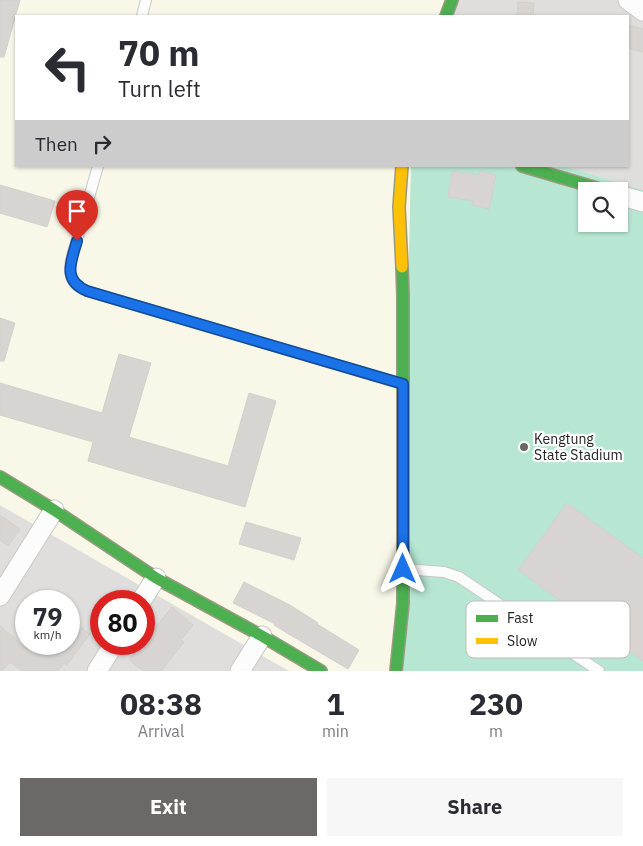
<!DOCTYPE html>
<html lang="en">
<head>
<meta charset="utf-8">
<style>
  body { margin:0; font-family:"IBM Plex Sans",sans-serif; background:#f7f7f7; color:#2b2b33; height:100vh; display:flex; flex-direction:column; font-size:19px; white-space:nowrap }
  * { box-sizing:border-box; margin:0 }
  p { font-size:16px; color:#7c7c81 }
  .icon { flex:none; width:28px; height:28px; fill:none; stroke:currentColor; stroke-width:2; stroke-linecap:round; stroke-linejoin:round }
  .map { position:relative; height:671px; overflow:hidden }
  .details { display:flex; flex-direction:column; background:#fff; flex:1 }
  .details>* { flex:none }
  .banner { position:absolute; left:15px; top:15px; width:614px; height:152px; border-radius:0px; box-shadow:0 1px 4px #0004; background:#fff; color:#2b2b33; overflow:hidden }
  .controls { position:absolute; left:578px; top:182px; display:grid; gap:10px }
  .controls a { display:grid; place-items:center; width:50px; height:50px; border-radius:0px; background:#fff; box-shadow:0 1px 4px #0004; font-size:25px }
  .speed { position:absolute; left:15px; top:590px; display:flex; gap:10px; font-size:25px; font-weight:700; text-align:center }
  .speed>* { display:grid; place-content:center; width:65px; height:65px; border-radius:50%; background:#fff; box-shadow:0 1px 4px #0004; line-height:1 }
  .speed small { font-size:12px; font-weight:400 }
  .speed .limit { border:8px solid #d22; background:#fff; color:#111 }
  .pin { position:absolute; display:grid; place-items:center; width:42px; height:42px; color:#fff; margin:-51px -21px; border-radius:50% 50% 50% 0; rotate:-45deg; box-shadow:0 0 5px #0007 }
  .pin .icon { rotate:45deg }
  .me { position:absolute; width:55px; margin:-28px; rotate:0deg; stroke-linejoin:round; filter:drop-shadow(0 0 4px #0008) }
  .turn { display:flex; align-items:center; gap:18px; height:105px; padding:0 20px; font-size:22px }
  .turn .icon { width:65px; height:65px; stroke-width:2.5 }
  .turn b { display:block; font-size:35px; line-height:42px }
  .then { display:flex; align-items:center; height:48px; padding:0 20px; background:#0003; gap:10px; font-size:19px }
  .eta { display:flex; justify-content:space-evenly; align-items:center; height:85px; text-align:center }
  .eta b { font-size:30px; font-weight:700; line-height:35px }
  .primary-button { display:flex; gap:10px; margin-top:auto; padding:10px 20px }
  .primary-button a { flex:1; height:58px; border-radius:0px; background:#6a6968; color:#fff; font-size:20px; font-weight:700; line-height:58px; text-align:center }
  .primary-button a+a { background:#f7f7f7; color:#2b2b33 }
  .map>svg:first-child { display:block }
  .residential { fill:#dfdedc; fill-rule:evenodd }
  .education { fill:#f8f7e8 }
  .pitch { fill:#b7e6d2; fill-rule:evenodd }
  .building { fill:#d7d4d2; stroke:#d3d0cc }
  .lines { fill:none; stroke-linecap:round; stroke-linejoin:round }
  .lane-casing { stroke:#c9c8c7; stroke-width:12 }
  .street-casing { stroke:#c9c8c7; stroke-width:21 }
  .fast-casing { stroke:#999a82; stroke-width:14 }
  .slow-casing { stroke:#999a82; stroke-width:14 }
  .lane { stroke:#fdfcfc; stroke-width:10 }
  .street { stroke:#fdfcfc; stroke-width:19 }
  .fast { stroke:#4caf50; stroke-width:11 }
  .slow { stroke:#ffc107; stroke-width:11 }
  .route-casing { stroke:#114b97; stroke-width:12 }
  .route { stroke:#1a73e8; stroke-width:9 }
  .poi-dot { fill:#6a6968; stroke:#fff; stroke-width:2 }
  .labels { text-anchor:middle; dominant-baseline:central; stroke-width:4.5; stroke-linejoin:round; paint-order:stroke }
  .poi-label { font-size:14px; fill:#222; stroke:#fff; text-anchor:start }
  .key { fill:#fff; stroke:#bdbdbd; stroke-width:1 }
  .key-label { font-size:14px; fill:#222 }
</style>
</head>
<body>
<div class="map">
<svg width="643" height="671" viewBox="0 0 643 671">
  <rect width="100%" height="100%" fill="#f0eeeb"/>
  <path class="residential" d="M446,0H643V190L564,166H628V16H440Z
    M0,505L289,671H0ZM26,601H69V644H26ZM101,601H144V644H101Z"/>
  <path class="education" d="M0,0H446L440,16H16V166H411L400,671H289L0,505Z"/>
  <path class="pitch" d="M411,166H564L643,190V671H400ZM586,191H619V224H586Z"/>
  <path class="building" d="M0,0H20L4,57H0Z
    M518,2L534,3L533,16H517Z
    M628,25L643,29V52L628,48Z
    M452,171L479,175L480,171L496,175L489,209L472,205L473,201L448,197Z
    M0,185L55,201L47,227L0,213Z
    M0,318L15,323L4,361H0Z
    M119,354L151,363L129,437L228,466L249,393L276,401L245,507L88,461L93,442L0,415V383L102,413Z
    M567,503L643,558V661L518,570Z
    M0,515L20,529L8,546L0,540Z
    M246,522L301,538L294,560L239,544Z
    M244,582L290,605L318,623L317,624L359,650L348,669L287,633L274,625L275,624L233,603Z
    M172,607L193,625L181,640L184,642L161,671H143L129,660L142,644H144V641Z
    M69,618L90,634L67,665L64,663L58,671H22L10,662L2,671H0V626L34,655L43,644H69Z"/>
  <g class="lines">
    <g class="lane-casing">
      <path id="lane" d="M142,16L146,0
        M98,166L71,260C69,276 70,284 87,291L402,384
        M404,569L444,572L459,577L599,671"/>
    </g>
    <g class="street-casing">
      <path id="street" d="M628,0L643,11
        M619,195L643,202
        M0,596L54,510
        M141,601L156,578
        M97,671L114,644
        M240,671L262,636"/>
    </g>
    <g class="fast-casing">
      <path id="fast" d="M446,16L452,0
        M522,166L607,191
        M0,477L54,510L156,578L262,636L321,671
        M396,671L403,603V296L402,267"/>
    </g>
    <g class="slow-casing">
      <path id="slow" d="M402,267L399,207L402,166"/>
    </g>
    <use href="#lane" class="lane"/>
    <use href="#street" class="street"/>
    <use href="#fast" class="fast"/>
    <use href="#slow" class="slow"/>
  </g>
  <g class="lines">
    <g class="route-casing">
      <path id="route" d="M77,241C71,262 62,280 87,291L403,384V569"/>
    </g>
    <use href="#route" class="route"/>
  </g>
  <circle class="poi-dot" cx="524" cy="447" r="5"/>
  <g class="labels">
    <g class="poi-label">
      <text x="534" y="439">Kengtung<tspan x="534" dy="16">State Stadium</tspan></text>
    </g>
  </g>
  <rect x="466" y="601" width="164" height="57" rx="8" class="key"/>
  <rect x="476" y="615" width="22" height="7" fill="#4caf50"/>
  <rect x="476" y="638" width="22" height="6" fill="#ffc107"/>
  <g class="key-label">
    <text x="507" y="623">Fast</text>
    <text x="507" y="646">Slow</text>
  </g>
</svg>
<div class="controls">
<a><svg class="icon" aria-label="search" viewBox="0 0 24 24"><circle cx="10" cy="10" r="6"/><path d="M15 15l6 6"/></svg></a>
</div>
<div class="speed"><div>79<small>km/h</small></div><div class="limit">80</div></div>
<div class="pin" style="left:77px;top:241px;background:#d93025"><svg class="icon" aria-label="arrive" viewBox="0 0 24 24"><path d="M6 21V4h12l-3 4 3 4H6"/></svg></div>
<svg class="me" style="left:403px;top:569px" viewBox="-20 -20 40 40"><path d="M0-17L14 15 0 8-14 15z" fill="#1a73e8" stroke="#fff" stroke-width="4"/></svg>
<div class="banner">
<div class="turn"><svg class="icon" aria-label="left" viewBox="0 0 24 24"><path d="M17 20v-9H6M10 6l-5 5 5 5"/></svg><div><b>70 m</b>Turn left</div></div>
<div class="then">Then<svg class="icon" aria-label="right" viewBox="0 0 24 24"><path d="M7 20v-9h11M14 6l5 5-5 5"/></svg></div>
</div>
</div>
<section class="details">
<div class="eta">
<div><b>08:38</b><p>Arrival</p></div>
<div><b>1</b><p>min</p></div>
<div><b>230</b><p>m</p></div>
</div>
<div class="primary-button"><a>Exit</a><a>Share</a></div>
</section>
</body>
</html>
